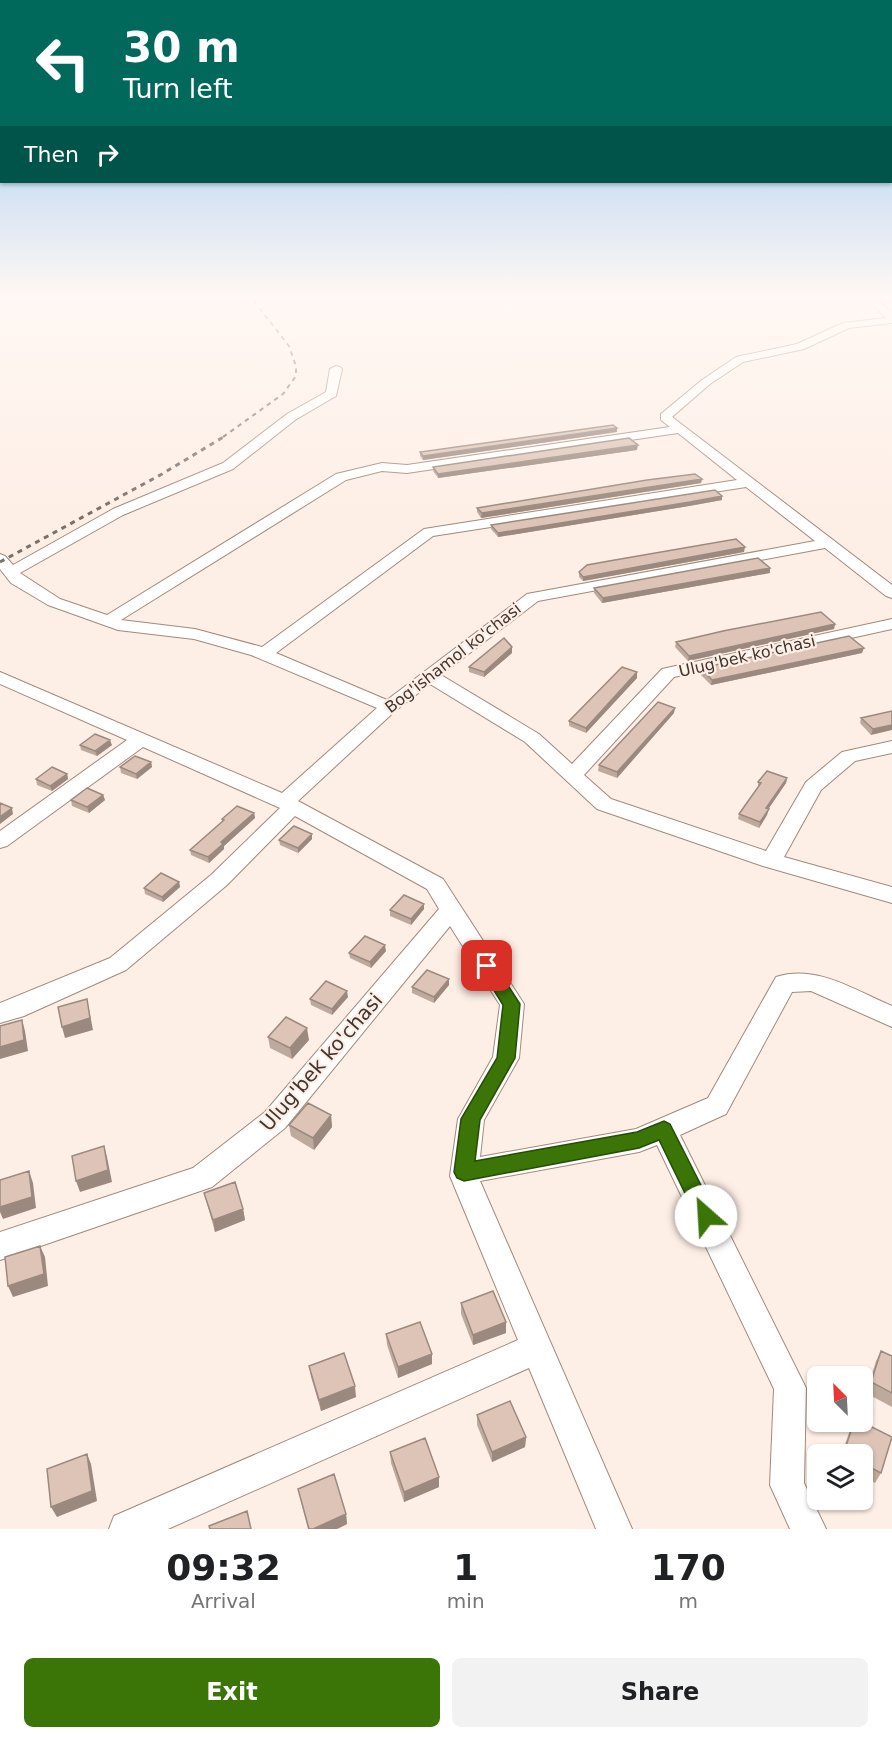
<!DOCTYPE html>
<html lang="en">
<head>
<meta charset="utf-8">
<style>
  body { margin:0; font-family:"DejaVu Sans",sans-serif; background:#f2f2f2; color:#202124; height:100vh; display:flex; flex-direction:column; font-size:22px; white-space:nowrap }
  * { box-sizing:border-box; margin:0 }
  p { font-size:20px; color:#757577 }
  .icon { flex:none; width:33px; height:33px; fill:none; stroke:currentColor; stroke-width:2; stroke-linecap:round; stroke-linejoin:round }
  .map { position:relative; height:1529px; overflow:hidden }
  .side { display:flex; flex-direction:column; background:#fff; flex:1 }
  .side>* { flex:none }
  .banner { position:absolute; left:0px; top:0px; width:892px; height:183px; box-shadow:0 2px 4px #0004; background:#00695c; color:#fff; overflow:hidden }
  .needle { width:39px; rotate:336deg }
  .fabs { position:absolute; left:807px; top:1366px; display:grid; gap:12px }
  .fabs a { display:grid; place-items:center; width:66px; height:66px; border-radius:9px; background:#fff; box-shadow:0 2px 4px #0004; font-size:30px }
  .pin { position:absolute; display:grid; place-items:center; width:51px; height:51px; color:#fff; margin:-26px; border-radius:12px; box-shadow:0 3px 9px #0006 }
  .me { position:absolute; width:66px; margin:-33px; rotate:334deg; stroke-linejoin:round; filter:drop-shadow(0 0 4px #0008) }
  .turn { display:flex; align-items:center; gap:21px; height:126px; padding:0 24px; font-size:27px }
  .turn .icon { width:78px; height:78px; stroke-width:2.5 }
  .turn b { display:block; font-size:42px; line-height:51px }
  .then { display:flex; align-items:center; height:57px; padding:0 24px; background:#0003; gap:12px; font-size:22px }
  .eta { display:flex; justify-content:space-evenly; align-items:center; height:102px; text-align:center }
  .eta b { font-size:36px; font-weight:800; line-height:42px }
  .button { display:flex; gap:12px; margin-top:auto; padding:12px 24px }
  .button a { flex:1; height:69px; border-radius:9px; background:#3b7508; color:#fff; font-size:24px; font-weight:800; line-height:69px; text-align:center }
  .button a+a { background:#f2f2f2; color:#202124 }
  .map>svg:first-child { display:block }
  .lines { fill:none; stroke-linecap:round; stroke-linejoin:round }
  .minor-casing { stroke:#a08a7c; stroke-width:2 }
  .minor { fill:#fff; fill-rule:evenodd }
  .rail-far1 { stroke:#7b7069; stroke-width:2; stroke-dasharray:4.5 4.5; stroke-linecap:butt }
  .rail { stroke:#7b7069; stroke-width:3; stroke-dasharray:5 5; stroke-linecap:butt }
  .wall { fill:#bea99d }
  .shaded-wall { fill:#9b897f }
  .building { fill:#ddc4b6; stroke:#9b897f; stroke-width:1.5 }
  .route { fill:#3b7508; stroke:#264c05; stroke-width:1.5 }
  .labels { text-anchor:middle; dominant-baseline:central; stroke-width:4.5; stroke-linejoin:round; paint-order:stroke }
  .street-label { font-size:16px; fill:#403631; stroke:#feefe6 }
  .near-street-label { font-size:20px; fill:#403631; stroke:#feefe6 }
</style>
</head>
<body>
<div class="map">
<svg width="892" height="1529" viewBox="0 0 892 1529">
  <rect width="100%" height="100%" fill="#feefe6"/>
  <g class="lines">
    <g class="minor-casing">
      <path id="minor" d="M868,300H878L892,313V323L849,328L804,349L743,362L710,384L672,417L892,585V598L886,596L825,548L538,601L441,675L539,734L572,764L662,669L892,619V629L674,677L584,775L611,799L766,851L806,782L842,752L892,741V753L855,761L821,790L784,857L892,887V903L763,866L597,809L525,742L430,684L395,711L298,801L443,879L524,1004L519,1058L484,1120L480,1157L636,1129L708,1098L776,977C817,964 856,991 892,1006V1027L811,991L792,992L726,1114L680,1135L806,1388L804,1483L826,1529H790L770,1485L774,1389L657,1145L639,1152L480,1181L632,1529H596L529,1368L168,1529H109L114,1516L518,1340L450,1176L458,1119L493,1057L500,1005L450,926L285,1128L212,1187L0,1260V1232L193,1168L265,1112L439,909L427,889L295,816L227,885L126,970L24,1016L0,1023V1003L110,958L211,875L280,808L143,747L7,846L0,848V831L127,740L0,684V672L282,793L377,708L251,655L194,639L118,630L48,605L11,583L0,569V554L5,556L13,565L113,509L223,463L287,414L326,392L330,369L336,366L340,367L342,369L336,396L295,420L233,469L123,515L20,573L60,599L107,615L336,474L382,463L407,465L670,427L661,420V414L702,380L736,357L797,344L843,323L886,318ZM678,433L737,480L424,529L262,647L195,629L121,620L346,480L382,471L407,473ZM746,487L815,541L527,594L387,700L276,653L433,536Z"/>
    </g>
    <use href="#minor" class="minor"/>
    <path class="rail-far1" d="M223,437L283,394L296,376V366L289,346L253,300"/>
    <path class="rail" d="M0,562L162,474L225,436"/>
  </g>
  <path class="wall" d="M617,432L423,460L420,456V452Z
    M637,450L438,478L433,471V467Z
    M702,479L701,483L481,518L477,512V508Z
    M722,496V500L689,506L498,537L491,529V525Z
    M744,552L583,581L579,577V572Z
    M770,573L602,603L594,593V588Z
    M835,624L834,629L688,661L675,647L676,642Z
    M512,653L484,677L469,672V667Z
    M862,653L711,685L700,674L701,668Z
    M637,672V678L586,733L569,726V721Z
    M892,711L871,735L860,723L861,718Z
    M674,713L617,778L598,771L599,765Z
    M80,745H112L97,756L81,750Z
    M151,762L152,767L137,779L121,773L120,767Z
    M67,774L68,779L52,791L37,785L36,779Z
    M787,778L786,783L768,809L767,815L759,828L738,819L739,814L758,788V782Z
    M103,795L105,800L89,813L72,806L71,800Z
    M254,813L255,818L224,846V849L209,863L191,855L190,850L222,822V819Z
    M312,834V839L298,853L280,845L279,840Z
    M179,882L180,887L163,902L145,894L144,888Z
    M424,904V909L411,925L390,916V910Z
    M386,951L371,968L350,958L349,953Z
    M449,979V985L434,1003L412,993V987Z
    M348,997L332,1015L311,1005L310,999Z
    M268,1037L309,1040L292,1059L270,1048Z
    M331,1115L332,1127L314,1150L291,1136L289,1125Z
    M204,1193L243,1209L245,1220L215,1232Z
    M461,1303L506,1322V1333L473,1345L461,1314Z
    M386,1334L432,1364L398,1378L387,1345Z
    M881,1351L892,1356V1407L866,1393L876,1361Z
    M309,1366L356,1397L321,1411L311,1377Z
    M477,1415L526,1437L525,1447L492,1462L477,1425Z
    M853,1422H862L881,1473L875,1483L862,1476V1455H841Z
    M390,1452L439,1477V1487L404,1502L391,1463Z
    M298,1489L346,1514L347,1524L337,1529H308Z"/>
  <path class="shaded-wall" d="M617,428V432L423,460V456Z
    M638,445L637,450L438,478V474Z
    M702,479L701,483L481,518L482,513Z
    M722,496V500L689,506L498,537V533Z
    M745,547L744,552L583,581V577Z
    M770,568V573L602,603L603,598Z
    M835,624L834,629L688,661L689,656Z
    M512,647V653L484,677V672Z
    M864,648L862,653L711,685L712,680Z
    M637,672V678L586,733V728Z
    M675,708L674,713L617,778V772Z
    M892,725V730L871,735L873,729Z
    M110,740L112,745L97,756L95,751Z
    M151,762L152,767L137,779L136,774Z
    M67,774L68,779L52,791L50,786Z
    M787,778L786,783L765,814L766,808Z
    M103,795L105,800L89,813L87,807Z
    M12,808L13,814L0,824V817Z
    M769,809L767,815L759,828L760,822Z
    M254,813L255,818L224,846V849L209,863L208,857L221,842Z
    M312,834V839L298,853V848Z
    M179,882L180,887L163,902L162,897Z
    M424,904V909L411,925V919Z
    M385,945L386,951L371,968L370,962Z
    M449,979V985L434,1003V997Z
    M347,991L348,997L332,1015V1009Z
    M87,999L93,1030L65,1038L62,1027Z
    M22,1020L25,1031L28,1051L0,1059V1047Z
    M307,1028L309,1040L292,1059L290,1048Z
    M331,1115L332,1127L314,1150L313,1138Z
    M104,1146L107,1157L112,1182L80,1192L76,1181Z
    M29,1171L33,1183L36,1208L3,1219L0,1212V1207Z
    M243,1209L245,1220L215,1232L213,1220Z
    M40,1246L45,1257L48,1286L13,1297L8,1286Z
    M506,1322V1333L473,1345V1335Z
    M432,1354V1364L398,1378V1367Z
    M355,1386L356,1397L321,1411L319,1400Z
    M526,1437L525,1447L492,1462V1452Z
    M87,1454L91,1464L97,1501L57,1517L51,1507Z
    M439,1477V1487L404,1502V1492Z
    M346,1514L347,1524L337,1529H313Z"/>
  <path class="building" d="M613,425L617,428L423,456L420,452Z
    M629,438L638,445L438,474L433,467Z
    M695,474L702,479L482,513L477,508L647,480Z
    M715,490L722,496L690,502L498,533L491,525Z
    M736,539L745,547L583,577L579,572L587,565L609,561Z
    M758,558L770,568L603,598L594,588Z
    M821,612L835,624L689,656L676,642L723,631Z
    M849,636L864,648L712,680L701,668Z
    M504,638L512,647L484,672L469,667Z
    M622,667L637,672L586,728L569,721Z
    M658,702L675,708L617,772L599,765Z
    M892,711V725L873,729L861,718Z
    M95,734L110,740L95,751L80,745Z
    M135,756L151,762L136,774L120,767Z
    M52,767L67,774L50,786L36,779Z
    M767,771L787,778L766,808L769,809L760,822L739,814L761,783L758,782Z
    M87,788L103,795L87,807L71,800Z
    M0,803L12,808L0,817Z
    M237,806L254,813L221,842L223,844L208,857L190,850L224,820L222,819Z
    M294,826L312,834L298,848L279,840Z
    M161,873L179,882L162,897L144,888Z
    M404,895L424,904L411,919L390,910Z
    M365,936L385,945L370,962L349,953Z
    M427,970L449,979L434,997L412,987Z
    M326,981L347,991L332,1009L310,999Z
    M87,999L90,1018L62,1027L58,1007Z
    M286,1017L307,1028L290,1048L268,1037Z
    M22,1020L24,1040L0,1047V1026Z
    M308,1103L331,1115L313,1138L289,1125Z
    M104,1146L108,1170L76,1181L72,1156Z
    M29,1171L32,1197L0,1207V1180Z
    M235,1182L243,1209L213,1220L204,1193Z
    M40,1246L44,1274L8,1286L5,1257Z
    M493,1291L506,1322L473,1335L461,1303Z
    M420,1322L432,1354L398,1367L386,1334Z
    M881,1351L892,1356V1393L871,1382Z
    M344,1353L355,1386L319,1400L309,1366Z
    M510,1401L526,1437L492,1452L477,1415Z
    M854,1422H862L892,1437L881,1473L862,1463V1455H849L844,1452Z
    M425,1438L439,1477L404,1492L390,1452Z
    M87,1454L92,1491L51,1507L47,1469Z
    M334,1474L346,1514L313,1529H309L298,1489Z
    M247,1511L251,1529H210L209,1526Z"/>
  <linearGradient id="sky" x2="0" y2="1"><stop stop-color="#87bdf1"/><stop offset="0.58" stop-color="#fff8f4"/><stop offset="1" stop-color="#fff8f4" stop-opacity="0"/></linearGradient>
  <rect width="892" height="514" fill="url(#sky)"/>
  <path class="route" d="M487,960L493,962L520,1004L515,1058L480,1120L475,1161L637,1132L664,1121L670,1124L713,1209L716,1216L713,1222L706,1225L699,1222L659,1140L639,1148L464,1181L457,1178L454,1172L461,1119L497,1058L501,1022L503,1005L479,966L481,962Z"/>
  <g class="labels">
    <g class="street-label">
      <text transform="translate(747 656) rotate(-13)">Ulug'bek ko'chasi</text>
      <text transform="translate(453 658) rotate(-38)">Bog'ishamol ko'chasi</text>
    </g>
    <g class="near-street-label">
      <text transform="translate(321 1062) rotate(-49)">Ulug'bek ko'chasi</text>
    </g>
  </g>
</svg>
<div class="fabs">
<a><svg class="needle" viewBox="-14 -14 28 28"><path d="M0-13l5 13h-10z" fill="#e53935"/><path d="M0 13l5-13h-10z" fill="#757577"/></svg></a>
<a><svg class="icon" aria-label="layers" viewBox="0 0 24 24"><path d="M12 4l9 5-9 5-9-5zM3 14l9 5 9-5"/></svg></a>
</div>
<div class="pin" style="left:487px;top:966px;background:#d93025"><svg class="icon" aria-label="arrive" viewBox="0 0 24 24"><path d="M6 21V4h12l-3 4 3 4H6"/></svg></div>
<svg class="me" style="left:706px;top:1216px" viewBox="-20 -20 40 40"><circle r="19" fill="#fff"/><path d="M0-13L10 11 0 6-10 11z" fill="#3b7508"/></svg>
<div class="banner">
<div class="turn"><svg class="icon" aria-label="left" viewBox="0 0 24 24"><path d="M17 20v-9H6M10 6l-5 5 5 5"/></svg><div><b>30 m</b>Turn left</div></div>
<div class="then">Then<svg class="icon" aria-label="right" viewBox="0 0 24 24"><path d="M7 20v-9h11M14 6l5 5-5 5"/></svg></div>
</div>
</div>
<section class="side">
<div class="eta">
<div><b>09:32</b><p>Arrival</p></div>
<div><b>1</b><p>min</p></div>
<div><b>170</b><p>m</p></div>
</div>
<div class="button"><a>Exit</a><a>Share</a></div>
</section>
</body>
</html>
